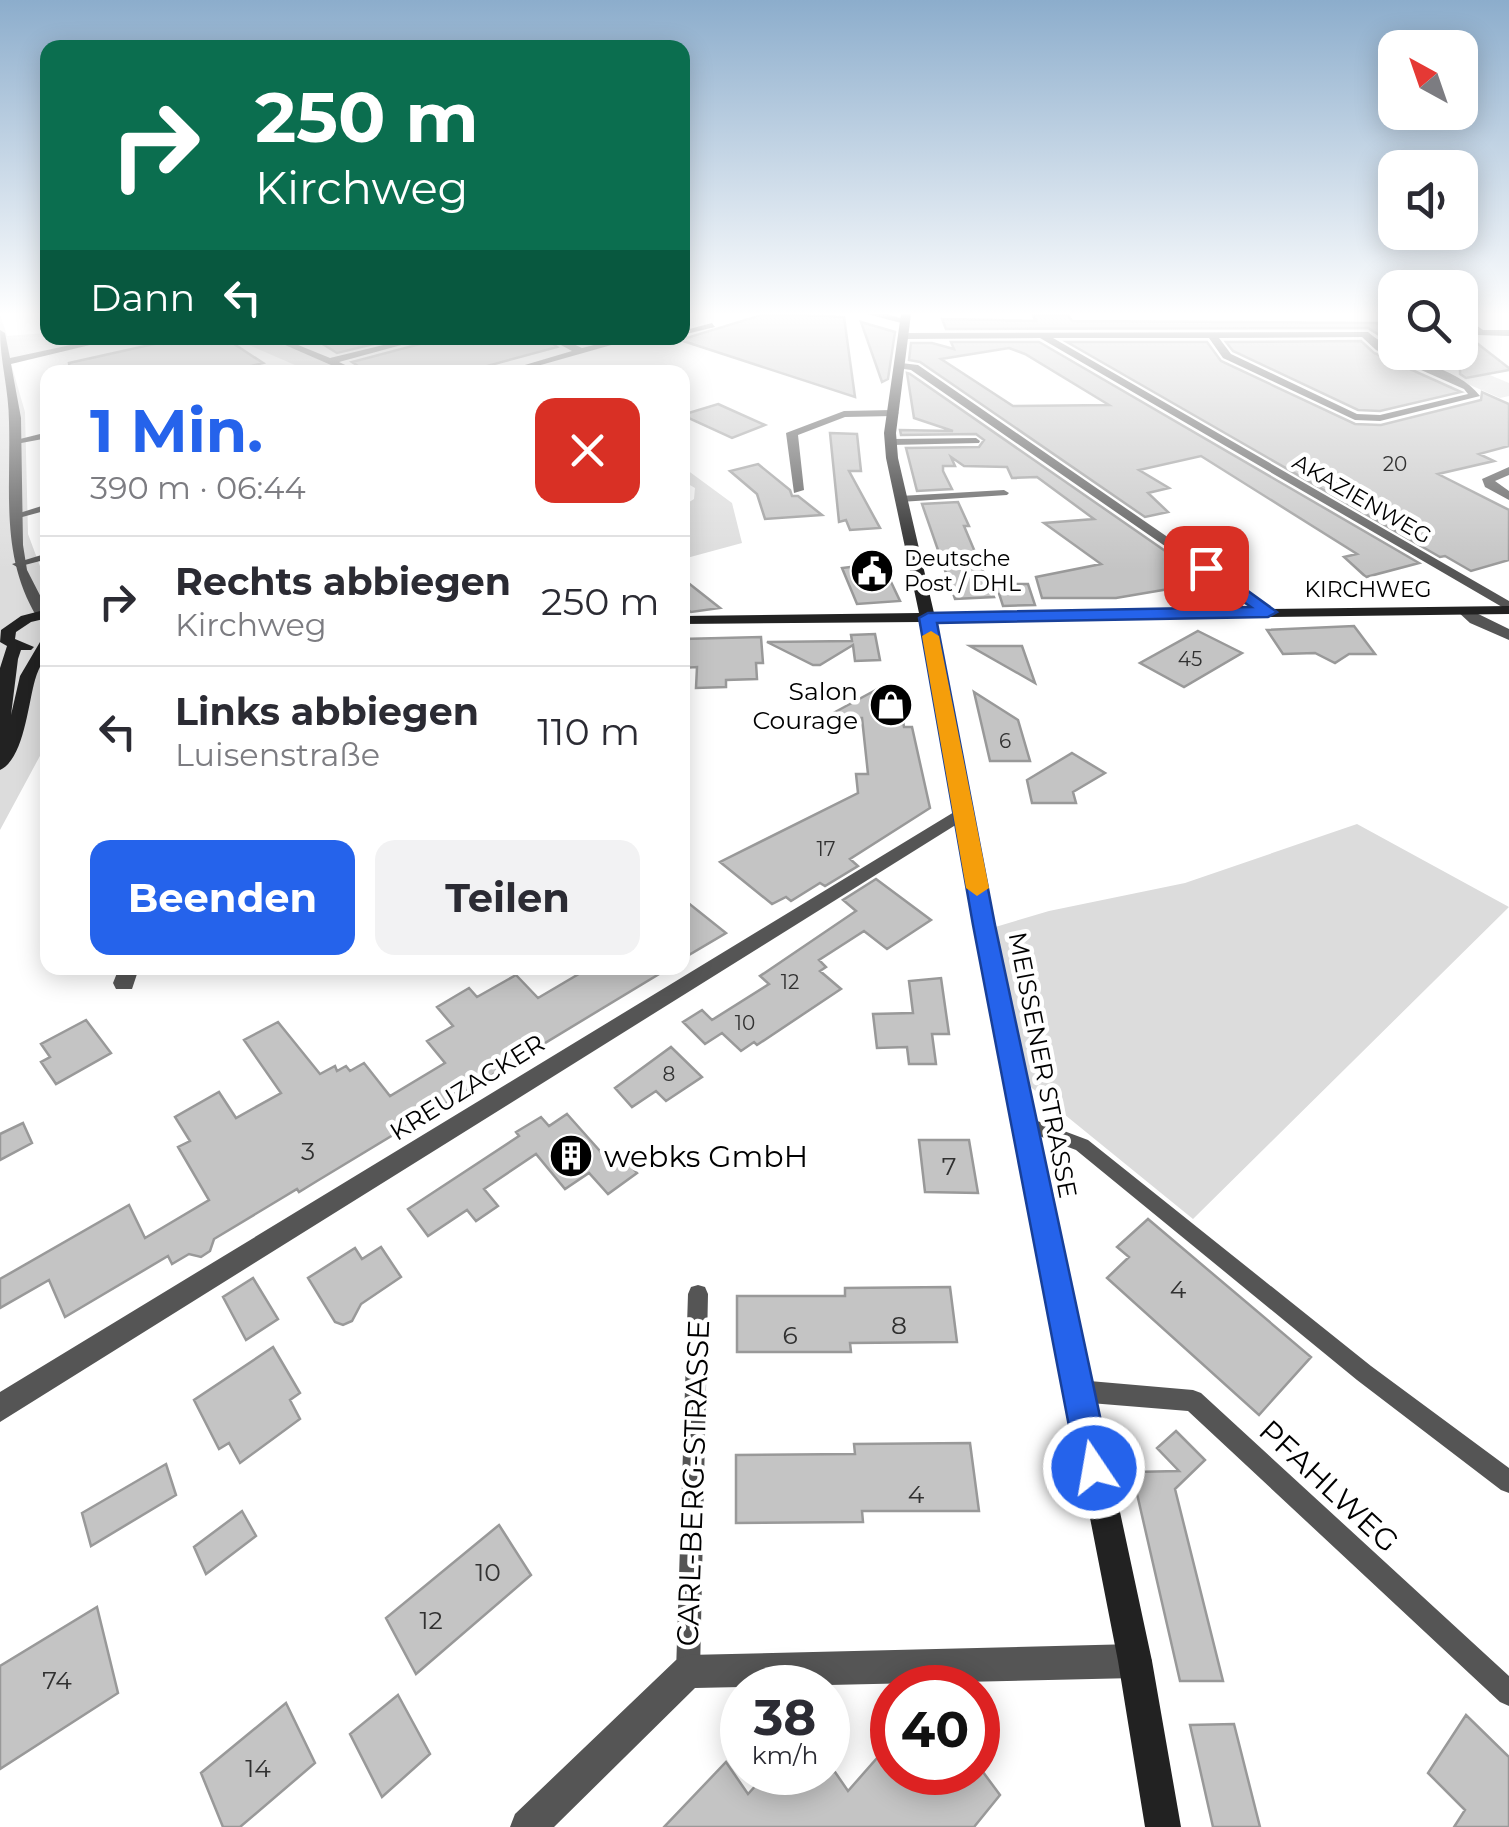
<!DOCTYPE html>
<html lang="de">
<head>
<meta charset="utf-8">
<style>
  body { margin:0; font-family:Montserrat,sans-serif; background:#f2f2f3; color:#2b2b33; height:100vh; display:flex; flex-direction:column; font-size:38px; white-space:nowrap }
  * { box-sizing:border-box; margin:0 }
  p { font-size:32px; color:#7c7c81 }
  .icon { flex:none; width:55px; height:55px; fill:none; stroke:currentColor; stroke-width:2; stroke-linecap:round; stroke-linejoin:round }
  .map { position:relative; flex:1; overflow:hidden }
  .side { position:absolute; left:40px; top:365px; width:650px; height:610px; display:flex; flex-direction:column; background:#fff; border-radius:20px; box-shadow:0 5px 25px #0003 }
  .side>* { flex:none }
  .guide { position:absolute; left:40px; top:40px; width:650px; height:305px; border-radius:20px; box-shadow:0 5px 25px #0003; background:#0b6e4f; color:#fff; overflow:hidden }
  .needle { width:65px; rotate:320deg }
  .tools { position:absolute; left:1378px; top:30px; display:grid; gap:20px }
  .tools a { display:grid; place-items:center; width:100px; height:100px; border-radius:20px; background:#fff; box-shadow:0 5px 25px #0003; font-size:50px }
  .speed { position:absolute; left:720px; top:1665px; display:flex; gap:20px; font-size:50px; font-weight:700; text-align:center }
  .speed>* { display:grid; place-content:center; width:130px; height:130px; border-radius:50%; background:#fff; box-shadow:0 5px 25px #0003; line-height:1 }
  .speed small { font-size:25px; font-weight:400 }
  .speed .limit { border:15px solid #d22; background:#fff; color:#111 }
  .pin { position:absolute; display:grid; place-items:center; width:85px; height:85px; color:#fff; margin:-42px; border-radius:20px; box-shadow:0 5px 15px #0006 }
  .me { position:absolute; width:110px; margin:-55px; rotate:348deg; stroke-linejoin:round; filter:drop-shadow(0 0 8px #0008) }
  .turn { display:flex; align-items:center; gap:35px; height:210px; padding:0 50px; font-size:45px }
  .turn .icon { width:130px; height:130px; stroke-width:2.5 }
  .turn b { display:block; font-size:70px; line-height:85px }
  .then { display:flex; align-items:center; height:95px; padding:0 50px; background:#0003; gap:20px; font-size:38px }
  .round { display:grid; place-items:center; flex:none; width:105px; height:105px; border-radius:20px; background:#f2f2f3 }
  .summary { display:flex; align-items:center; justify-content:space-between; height:170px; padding:0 50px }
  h1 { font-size:60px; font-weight:700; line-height:75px; color:#2563eb }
  .cta { display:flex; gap:20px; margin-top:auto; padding:20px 50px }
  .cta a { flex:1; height:115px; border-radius:20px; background:#2563eb; color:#fff; font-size:40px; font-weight:700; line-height:115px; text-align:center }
  .cta a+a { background:#f2f2f3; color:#2b2b33 }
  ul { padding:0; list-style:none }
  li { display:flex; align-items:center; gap:30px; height:130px; padding:0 50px; border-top:2px solid #e1e1e2 }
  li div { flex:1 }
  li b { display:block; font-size:38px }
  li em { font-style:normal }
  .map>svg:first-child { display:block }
  .green { fill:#dcdcdc }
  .building { fill:#c4c4c4; stroke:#999; stroke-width:2.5; fill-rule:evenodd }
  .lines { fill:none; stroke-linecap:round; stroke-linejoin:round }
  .lane { fill:#555; fill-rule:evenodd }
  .street { fill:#555; fill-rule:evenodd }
  .secondary { fill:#222; fill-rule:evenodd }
  .route { fill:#2563eb; stroke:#184099; stroke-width:2.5 }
  .slow { fill:#f59e0b }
  .labels { text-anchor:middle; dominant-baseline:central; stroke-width:9; stroke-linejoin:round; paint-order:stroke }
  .number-label { font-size:20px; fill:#313131 }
  .far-street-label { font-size:22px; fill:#000; stroke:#fff }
  .far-poi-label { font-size:22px; fill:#000; stroke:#fff; text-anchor:start }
  .poi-label { font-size:25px; fill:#000; stroke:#fff; text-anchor:end }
  .street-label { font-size:25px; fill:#000; stroke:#fff }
  .near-number-label { font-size:25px; fill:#313131 }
  .near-poi-label { font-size:30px; fill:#000; stroke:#fff; text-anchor:start }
  .near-street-label { font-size:30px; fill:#000; stroke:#fff }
</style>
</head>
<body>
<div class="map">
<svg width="1509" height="1827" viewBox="0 0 1509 1827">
  <rect width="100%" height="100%" fill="#fff"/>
  <path class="green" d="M0,314L7,336L47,333L48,338H114L10,360L25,412L28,534L47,585L48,741L0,830Z
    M233,338H272L351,372H311Z
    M1396,353H1437L1509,383V396L1500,398Z
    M683,467L732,503L742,543L683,559V506L694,499L695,488L683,481Z
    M1357,824L1509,907L1193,1219L1027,1084L992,928L1049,911L1185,883Z"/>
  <path class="building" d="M765,314L844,317L855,397L680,340Z
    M1032,314H1067L1072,321L1377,323L1395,338V345L1368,328L946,329L942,319L1036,321Z
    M861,322L895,332L888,379L882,382Z
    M1460,330L1509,368V370L1466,378L1460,374Z
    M181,338H225L263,363L226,372H70L69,363Z
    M313,338H398L337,353Z
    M431,338H545L557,347L465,372H367L352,362L428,342Z
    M1361,341L1374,353L1461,392L1380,411L1358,410L1233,351L1226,342Z
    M951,342H1039L1419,563L1366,577L1344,557L1357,554L1201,456L1139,470L1169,488L1148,493L1168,512L1145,517L920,362L909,360L911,343H932L954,349ZM1009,348L1025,354L1109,405L1013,406L941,359Z
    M1067,342H1207L1221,361L1355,424L1381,425L1481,400L1482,392L1509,404V446L1479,454L1494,461L1438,474L1509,510V560L1471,571L1445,556L1440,557Z
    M907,373L910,374L1210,582L1116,598H1042L1036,577L1101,564L1044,523L1094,519L1037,477L1012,478L1007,467L964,466L951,457L955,466H943V471L952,489L917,491L906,448L979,447L984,440L976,434L901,435L900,430L953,431L914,418Z
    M718,404L765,425L732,438L682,415Z
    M830,433L857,434L861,471H849L880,528L850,530L846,520L839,522Z
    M758,464L790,490L792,496H798L822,515L765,519L757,494L730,471Z
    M958,502L969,526H964L994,597L955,599L922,504Z
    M882,563L900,601L857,604L842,568Z
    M682,578L720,608L691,612L682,606Z
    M996,584H1028L1035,605L1003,606Z
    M1354,626L1375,654H1349L1335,663L1315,653L1283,654L1267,630Z
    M1198,631L1242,653L1184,687L1140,663Z
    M875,634L880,660L855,661L853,645L820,665H813L767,642L852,641L851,635Z
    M761,637L763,663H756L757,679L726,680V687L696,688L697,667L682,668V639Z
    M970,646H1022L1035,683Z
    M885,685L887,691H898L904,727H912L930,808L850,859L858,866L825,886L820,883L791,901L786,897L772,904L720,862L858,793L856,774H868L862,718H824Z
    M974,692L1018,720L1030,761H990Z
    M1072,753L1105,773L1073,792L1076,803H1032L1027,780Z
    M876,879L931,920L887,949L864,931L819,960L826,967L820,971L841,989L757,1045L754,1042L741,1051L722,1033L705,1044L683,1022L702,1010L712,1020L769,984L760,976L856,911L843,900Z
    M682,898L726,933L682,959Z
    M589,968H669L317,1181L299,1192L297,1189L214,1239L210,1251L201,1257L189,1254L172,1264L168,1256L65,1317L49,1280L0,1308V1279L129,1205L145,1238L209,1200L178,1147L190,1141L175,1117L219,1092L236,1118L281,1093L244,1040L278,1022L320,1074L335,1066L337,1071L346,1066L350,1071L364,1063L390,1096L445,1063L427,1041L453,1026L437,1007L469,988L477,997L516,975L538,998Z
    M941,978L949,1034H932L936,1064H909L907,1047L877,1048L873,1014L913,1013L909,981Z
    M86,1020L111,1053L56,1084L41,1062L50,1057L41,1044Z
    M671,1047L702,1077L666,1101L656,1091L632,1107L615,1088Z
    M567,1114L608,1160L618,1152L637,1173L608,1194L589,1173L565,1189L536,1154L484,1189L498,1206L476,1221L467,1210L428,1236L408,1209L519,1136L516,1132L541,1117L549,1126Z
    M23,1123L32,1143L0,1160V1134Z
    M919,1140H969L978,1193L925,1192Z
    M1148,1219L1311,1357L1259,1415L1107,1278L1129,1257L1117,1247Z
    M381,1247L401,1277L361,1304L352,1321L343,1325L335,1322L308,1278L355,1248L362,1259Z
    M253,1278L278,1319L246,1340L223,1297Z
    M950,1287L957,1342L850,1343L851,1352H737V1296H845V1288Z
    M273,1347L300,1393L290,1400L300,1419L240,1463L229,1443L219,1449L194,1400Z
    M1176,1431L1205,1460L1175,1489L1223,1681H1180L1132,1472L1179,1471L1157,1448Z
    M970,1443L979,1511H862L863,1522L736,1523V1455L855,1454L854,1444Z
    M166,1464L176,1495L91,1546L82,1513Z
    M242,1511L256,1536L206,1574L194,1547Z
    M499,1525L531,1575L416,1674L386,1618Z
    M97,1607L118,1693L0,1769V1666Z
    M398,1695L430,1754L382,1797L350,1734Z
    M286,1703L315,1763L240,1827H223L201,1773Z
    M1466,1715L1509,1757V1827H1454L1465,1810L1428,1773Z
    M1234,1724L1260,1827H1213L1190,1725Z
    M892,1741V1772H983L1000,1795L974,1827H664L726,1762L748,1794L768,1772H835L848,1791Z"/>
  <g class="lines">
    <path class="lane" d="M712,323L715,327L682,335V331Z
      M621,338H673L656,342H624Z
      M48,432V438L16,444L12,441Z
      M976,438L980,441L979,443L891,445L887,442L891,439Z
      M48,471V479L43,476Z
      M1004,490L1009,493L1007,495L900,502L895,499L900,496Z
      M48,504V510L15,519L10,516Z
      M48,553V559L17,567L12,564Z
      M1024,1116L1088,1140L1371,1366L1509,1468V1493L1501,1490L1357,1380L1076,1150L1018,1128L1015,1123L1018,1118Z
      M698,1285L705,1287L708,1294L700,1672L697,1681L688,1684L679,1681L676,1672L688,1294L691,1287Z
      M1078,1380L1193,1390L1201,1393L1509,1676V1706L1500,1702L1188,1411L1078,1402L1070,1399L1067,1391L1070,1383Z"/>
    <path class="street" d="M867,314H887L910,321L905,324Z
      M1460,314L1483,330H1509V336L1478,335L1460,322Z
      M0,330L5,333L10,358L103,338H119L11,364L21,418L23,545L27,570L48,611L47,617H37C0,556 11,491 9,422C9,390 0,362 0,330Z
      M1368,332C1399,360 1458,366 1480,396L1380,421L1355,420L1223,358L1209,338H1053L1509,601V611L1040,338L904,339L899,336L904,333ZM1362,337L1376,350L1464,389L1468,394L1380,415L1357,414L1231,354L1219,338Z
      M269,338H281L330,358L412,338H427L339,362L360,372H347Z
      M548,338H560L582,348L622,338L629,340L516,372H501L572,351Z
      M901,363L918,365L1275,611L1268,615L1263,614L911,370L897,368V364Z
      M844,411L893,410L899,413L893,416L845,417L798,435L804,490L794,493L786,433Z
      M1509,467V475L1495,481L1509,491V500L1485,487L1482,479Z
      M1464,607L1509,629V640L1470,623L1457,611Z
      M964,806L973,812L970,816L0,1422V1392Z
      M119,968H139L132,989H116L113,983Z
      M1135,1644L1147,1649L1152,1661L1147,1673L1135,1678L695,1688L554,1827H510L515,1814L676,1660L688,1655Z"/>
    <path class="secondary" d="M901,314H911L896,433L898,458L934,613L1509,606V614L935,621L994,925L1152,1661L1181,1827H1145L1118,1661L974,925L921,622L682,624V616L919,613L886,458L884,433Z
      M48,609V618L31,622L16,632L15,639L34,647L31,650H21L18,659L11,715L20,676L40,642L48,641C48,657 39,665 35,680C28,704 24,759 0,770V668L7,646L0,642L1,630L21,616Z"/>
  </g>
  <linearGradient id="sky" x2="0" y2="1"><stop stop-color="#8cadcc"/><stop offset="0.55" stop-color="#fff"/><stop offset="1" stop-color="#fff" stop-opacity="0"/></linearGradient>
  <rect width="1509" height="570" fill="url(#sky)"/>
  <path class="route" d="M1201,565H1212L1277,612L1268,617L937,623L995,925L1111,1468L1106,1480L1094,1485L1082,1480L1077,1468L973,925L919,618L928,613L1251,607L1201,572Z"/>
  <path class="slow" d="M931,631L939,636L989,888L977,896L966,888L922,636Z"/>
  <defs>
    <g id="civic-disc" transform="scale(2.25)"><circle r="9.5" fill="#000" stroke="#fff"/><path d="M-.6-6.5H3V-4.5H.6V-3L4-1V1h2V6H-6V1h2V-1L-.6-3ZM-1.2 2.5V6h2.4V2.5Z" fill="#fff"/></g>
    <g id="shop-disc" transform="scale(2.25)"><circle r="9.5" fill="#000" stroke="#fff"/><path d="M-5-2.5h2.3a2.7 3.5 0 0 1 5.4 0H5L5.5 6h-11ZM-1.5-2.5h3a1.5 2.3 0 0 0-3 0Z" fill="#fff"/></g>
    <g id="building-disc" transform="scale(2.25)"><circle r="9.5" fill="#000" stroke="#fff"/><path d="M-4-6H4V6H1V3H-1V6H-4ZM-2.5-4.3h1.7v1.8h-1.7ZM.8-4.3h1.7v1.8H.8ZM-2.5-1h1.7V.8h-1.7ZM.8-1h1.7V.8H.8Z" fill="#fff"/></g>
  </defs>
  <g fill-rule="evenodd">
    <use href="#civic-disc" x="872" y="571"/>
    <use href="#shop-disc" x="891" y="705"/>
    <use href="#building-disc" x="571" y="1156"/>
  </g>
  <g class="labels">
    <g class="number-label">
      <text x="1395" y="464">20</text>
      <text x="1190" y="659">45</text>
      <text x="1005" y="741">6</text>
      <text x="826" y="849">17</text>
      <text x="790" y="982">12</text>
      <text x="745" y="1023">10</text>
      <text x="669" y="1074">8</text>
    </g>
    <g class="far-street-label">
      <text transform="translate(1362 499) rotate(30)">AKAZIENWEG</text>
      <text x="1368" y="589">KIRCHWEG</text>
    </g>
    <g class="far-poi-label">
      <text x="904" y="558">Deutsche<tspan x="904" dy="25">Post / DHL</tspan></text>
    </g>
    <g class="poi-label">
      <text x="858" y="691">Salon<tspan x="858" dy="29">Courage</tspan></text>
    </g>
    <g class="street-label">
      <text transform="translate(1043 1065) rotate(79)">MEISSENER STRASSE</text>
      <text transform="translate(467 1087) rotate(-32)">KREUZACKER</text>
    </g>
    <g class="near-number-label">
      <text x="308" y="1151">3</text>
      <text x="949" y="1166">7</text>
      <text x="1178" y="1289">4</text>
      <text x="899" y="1325">8</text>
      <text x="790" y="1335">6</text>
      <text x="916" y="1494">4</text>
      <text x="488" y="1572">10</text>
      <text x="431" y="1620">12</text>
      <text x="57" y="1680">74</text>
      <text x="258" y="1768">14</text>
    </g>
    <g class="near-poi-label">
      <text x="604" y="1156">webks GmbH</text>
    </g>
    <g class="near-street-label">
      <text transform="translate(693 1483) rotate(-88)">CARL-BERG-STRASSE</text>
      <text transform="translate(1329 1486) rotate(43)">PFAHLWEG</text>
    </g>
  </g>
</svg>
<div class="tools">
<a><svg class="needle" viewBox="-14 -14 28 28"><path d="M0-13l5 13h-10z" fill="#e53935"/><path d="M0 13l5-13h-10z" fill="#7c7c81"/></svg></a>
<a><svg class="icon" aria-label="sound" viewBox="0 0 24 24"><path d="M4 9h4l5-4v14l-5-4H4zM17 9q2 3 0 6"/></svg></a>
<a><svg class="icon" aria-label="search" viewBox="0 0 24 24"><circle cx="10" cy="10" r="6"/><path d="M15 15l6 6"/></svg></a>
</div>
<div class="speed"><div>38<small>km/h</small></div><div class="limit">40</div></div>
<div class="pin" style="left:1206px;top:568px;background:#d93025"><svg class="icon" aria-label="arrive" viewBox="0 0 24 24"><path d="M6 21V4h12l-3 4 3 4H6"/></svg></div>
<svg class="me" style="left:1094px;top:1468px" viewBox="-20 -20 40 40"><circle r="17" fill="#2563eb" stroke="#fff" stroke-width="3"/><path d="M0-11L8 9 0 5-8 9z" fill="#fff"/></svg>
<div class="guide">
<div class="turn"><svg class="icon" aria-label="right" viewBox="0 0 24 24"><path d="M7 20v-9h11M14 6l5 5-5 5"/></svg><div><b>250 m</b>Kirchweg</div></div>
<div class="then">Dann<svg class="icon" aria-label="left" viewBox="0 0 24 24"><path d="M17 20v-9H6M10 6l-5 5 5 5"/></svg></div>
</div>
<section class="side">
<div class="summary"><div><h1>1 Min.</h1><p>390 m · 06:44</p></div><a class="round" style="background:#d93025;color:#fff"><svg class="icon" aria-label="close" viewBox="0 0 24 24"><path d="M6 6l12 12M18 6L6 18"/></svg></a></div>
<ul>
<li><svg class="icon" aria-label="right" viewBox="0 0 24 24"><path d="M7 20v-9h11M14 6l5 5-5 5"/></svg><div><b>Rechts abbiegen</b><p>Kirchweg</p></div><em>250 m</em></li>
<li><svg class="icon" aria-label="left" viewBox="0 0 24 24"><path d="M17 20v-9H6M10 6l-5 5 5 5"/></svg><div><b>Links abbiegen</b><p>Luisenstraße</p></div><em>110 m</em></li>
</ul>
<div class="cta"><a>Beenden</a><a>Teilen</a></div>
</section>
</div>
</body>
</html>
